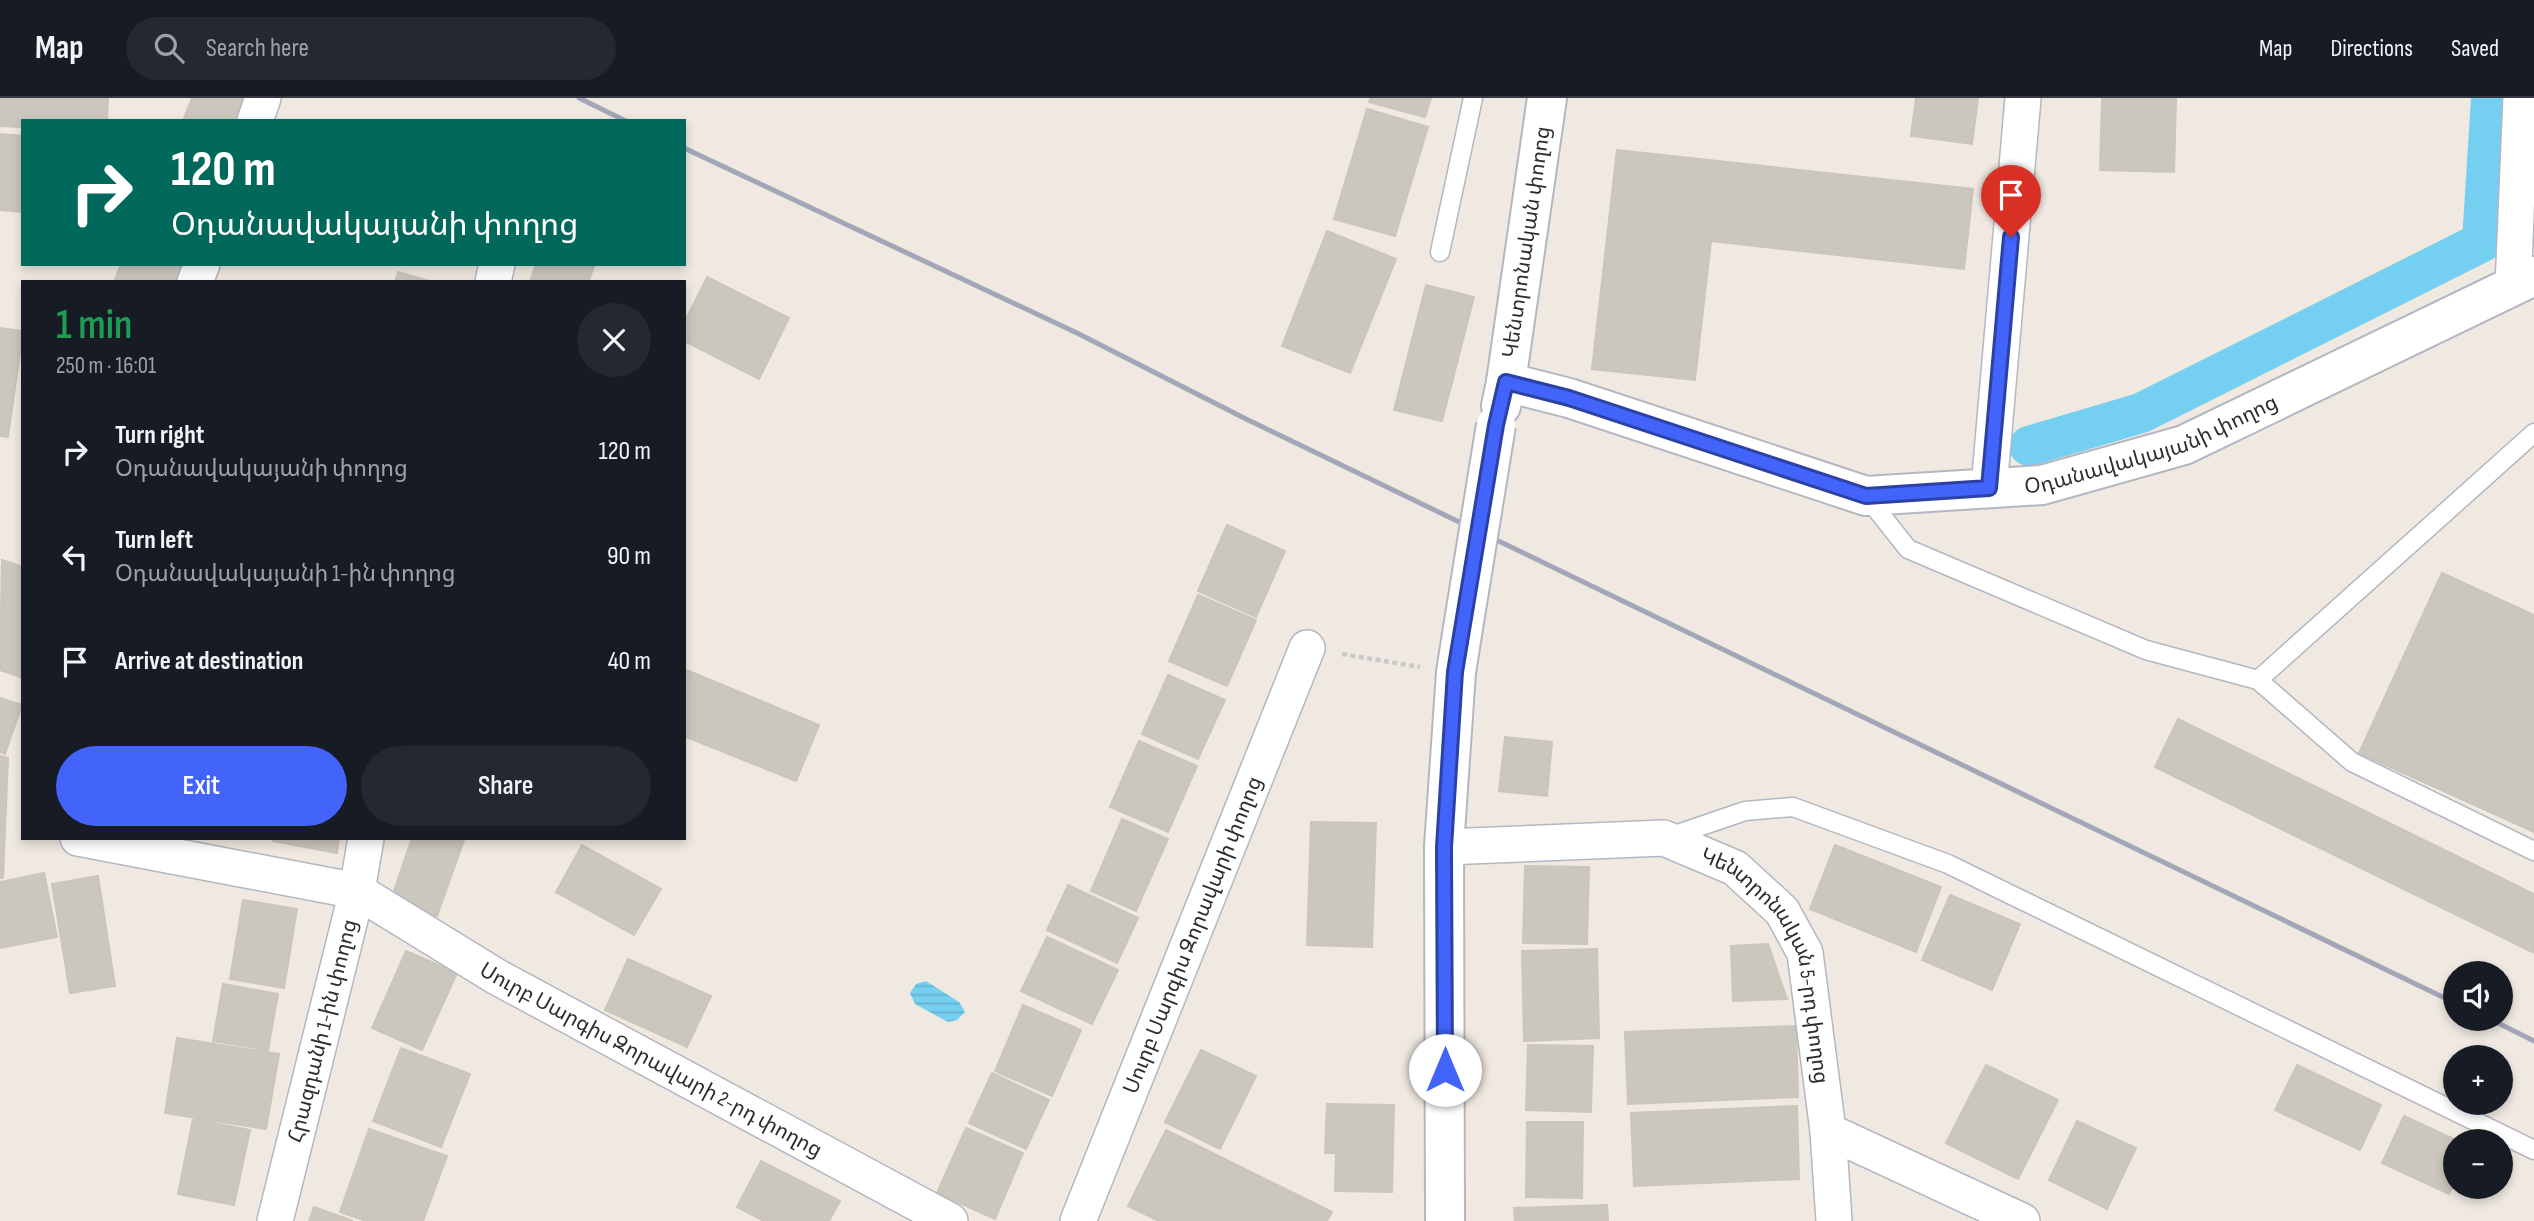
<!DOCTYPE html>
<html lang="en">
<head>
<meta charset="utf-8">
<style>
  body { margin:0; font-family:"Sofia Sans Condensed","Noto Sans Armenian",sans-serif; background:#242831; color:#f1f3f6; height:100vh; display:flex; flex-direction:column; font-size:26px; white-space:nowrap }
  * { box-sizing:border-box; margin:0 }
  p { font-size:23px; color:#9ea1a6 }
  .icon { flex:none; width:38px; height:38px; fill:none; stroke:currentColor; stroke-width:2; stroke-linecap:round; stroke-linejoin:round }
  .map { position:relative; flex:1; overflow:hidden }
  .drawer { position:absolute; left:21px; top:182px; width:665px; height:560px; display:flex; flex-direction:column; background:#171b24; border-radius:0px; box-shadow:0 4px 10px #0003 }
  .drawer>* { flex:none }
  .top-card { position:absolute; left:21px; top:21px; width:665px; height:147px; border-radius:0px; box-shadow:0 4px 10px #0003; background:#00695c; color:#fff; overflow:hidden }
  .buttons { position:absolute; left:2443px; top:863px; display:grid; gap:14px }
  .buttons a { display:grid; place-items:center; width:70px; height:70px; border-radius:50%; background:#171b24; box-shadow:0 4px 10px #0003; font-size:35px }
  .pin { position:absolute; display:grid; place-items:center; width:60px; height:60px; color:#fff; margin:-72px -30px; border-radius:50% 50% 50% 0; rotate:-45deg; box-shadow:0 0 7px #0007 }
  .pin .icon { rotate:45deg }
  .me { position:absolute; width:77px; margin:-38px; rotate:0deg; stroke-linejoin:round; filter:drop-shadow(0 0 5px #0008) }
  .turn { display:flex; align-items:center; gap:24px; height:147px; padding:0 35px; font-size:32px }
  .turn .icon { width:91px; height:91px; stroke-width:2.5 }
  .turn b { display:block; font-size:49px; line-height:60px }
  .round { display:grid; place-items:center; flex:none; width:74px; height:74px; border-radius:37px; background:#242831 }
  .headline { display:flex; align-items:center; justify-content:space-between; height:119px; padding:0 35px }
  h1 { font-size:42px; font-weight:600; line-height:52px; color:#1e9e55 }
  .action { display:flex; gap:14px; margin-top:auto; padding:14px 35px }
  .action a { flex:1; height:80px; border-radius:42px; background:#4264fb; color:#fff; font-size:28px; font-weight:600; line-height:80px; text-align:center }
  .action a+a { background:#242831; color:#f1f3f6 }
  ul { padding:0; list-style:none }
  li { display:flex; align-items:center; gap:21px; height:105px; padding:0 35px }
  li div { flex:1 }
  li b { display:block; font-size:26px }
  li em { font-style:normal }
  header { display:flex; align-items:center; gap:42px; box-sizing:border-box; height:98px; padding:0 35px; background:#171b24; border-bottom:2px solid #363941 }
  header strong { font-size:33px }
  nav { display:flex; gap:38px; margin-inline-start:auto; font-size:24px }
  .search { width:490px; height:63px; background:#242831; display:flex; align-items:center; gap:18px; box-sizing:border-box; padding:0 24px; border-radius:38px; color:#9ea1a6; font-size:26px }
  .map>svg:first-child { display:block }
  .water { fill:url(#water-rules) }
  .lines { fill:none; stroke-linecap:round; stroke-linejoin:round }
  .canal { stroke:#75cff0; stroke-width:40 }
  .building { fill:#cbc7bf; stroke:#cbc5ba; stroke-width:2 }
  .lane-casing { stroke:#b4b7c1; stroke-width:21 }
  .street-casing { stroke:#b4b7c1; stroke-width:38 }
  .secondary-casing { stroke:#b4b7c1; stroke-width:42 }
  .path { stroke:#c9c9c9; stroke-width:4.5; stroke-dasharray:5 3.5; stroke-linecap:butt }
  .lane { stroke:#fff; stroke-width:18 }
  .street { stroke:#fff; stroke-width:35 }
  .secondary { stroke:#fff; stroke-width:38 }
  .rail { stroke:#a3a6b8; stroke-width:5 }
  .secondary-bridge-casing { stroke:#b4b7c1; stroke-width:42; stroke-linecap:butt }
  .secondary-bridge { stroke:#fff; stroke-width:38 }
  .route-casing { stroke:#2b41a3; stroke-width:18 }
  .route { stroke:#4264fb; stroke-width:12 }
  .labels { text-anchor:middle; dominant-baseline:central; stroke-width:5; stroke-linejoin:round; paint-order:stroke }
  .street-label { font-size:21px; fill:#2e2e2e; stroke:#fff }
</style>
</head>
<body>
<header>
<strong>Map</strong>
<div class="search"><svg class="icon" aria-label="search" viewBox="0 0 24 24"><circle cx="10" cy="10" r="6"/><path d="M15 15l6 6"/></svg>Search here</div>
<nav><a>Map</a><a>Directions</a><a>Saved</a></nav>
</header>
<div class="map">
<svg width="2534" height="1123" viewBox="0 0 2534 1123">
  <defs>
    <pattern id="water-rules" width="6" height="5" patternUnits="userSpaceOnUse" patternTransform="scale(1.75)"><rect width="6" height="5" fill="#75cff0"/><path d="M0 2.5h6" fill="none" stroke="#66b2ce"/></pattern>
  </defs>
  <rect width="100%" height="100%" fill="#efe9e1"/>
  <path class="water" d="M926,883L959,904L965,914L957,922L948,924L915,906L910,895L916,886Z"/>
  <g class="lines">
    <path class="canal" d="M2029,348L2141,315L2482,144L2491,0"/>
  </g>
  <path class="building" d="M0,0H108L107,23H23V29L0,28Z
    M192,0H245L236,23H183Z
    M1371,0H1431L1425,19L1369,4Z
    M1916,0H1978L1972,46L1911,38Z
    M2102,0H2176L2174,74L2100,72Z
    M1367,11L1428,29L1395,138L1334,121Z
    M0,36L23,38V114L0,112Z
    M1617,52L1973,91L1964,171L1711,143L1695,282L1592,271Z
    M1327,133L1396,161L1350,275L1282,248Z
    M121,166H182L176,184H114Z
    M536,166H595L588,184H530Z
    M398,174L433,184H395Z
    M707,179L789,220L759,281L684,243V225Z
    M1426,187L1474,199L1442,323L1394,312Z
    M0,230L23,233L8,339L0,338Z
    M1227,427L1285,453L1256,519L1198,493Z
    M2,462L23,469V580L0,572Z
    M2442,475L2534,517V734L2359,655Z
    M1198,497L1256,522L1227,588L1169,563Z
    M684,571L819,627L796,683L684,638Z
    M1168,577L1225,602L1198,661L1142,636Z
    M0,600L22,607L5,656L0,654Z
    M2178,621L2534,796V855L2155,669Z
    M1505,639L1552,644L1547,698L1499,693Z
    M1139,643L1197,668L1168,734L1110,709Z
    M0,658L8,660L3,780H0Z
    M1122,721L1168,741L1136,813L1091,793Z
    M1311,724L1376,725L1372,849L1307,847Z
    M274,740H339L337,755L273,743Z
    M412,740L464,742L437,818L391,802Z
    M582,747L661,791L634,837L556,794Z
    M1835,747L1941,789L1916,854L1810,811Z
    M1525,768L1589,769L1587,846L1523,845Z
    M44,775L57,839L0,850V784Z
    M98,778L115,888L70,895L52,786Z
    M1068,787L1138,820L1117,865L1047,832Z
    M1950,797L2020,826L1992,892L1922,862Z
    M243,802L297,811L284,890L230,881Z
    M1047,839L1118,872L1092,926L1021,893Z
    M1768,846L1787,901L1733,903L1731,848Z
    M1597,851L1599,940L1524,943L1522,853Z
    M406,853L457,875L422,952L372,930Z
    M628,861L711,898L687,949L605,912Z
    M223,886L278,896L268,952L213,943Z
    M1023,907L1081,932L1052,998L995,973Z
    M1796,928L1798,999L1628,1006L1625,934Z
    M177,940L279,956L266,1031L165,1015Z
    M1528,947L1593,948L1591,1014L1526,1012Z
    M401,950L470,976L441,1049L373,1023Z
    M1201,952L1256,978L1220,1051L1165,1024Z
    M1986,967L2058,1002L2018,1081L1946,1045Z
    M2297,967L2381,1007L2360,1052L2275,1012Z
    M992,975L1049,1002L1026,1051L969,1025Z
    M1327,1006L1394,1007L1392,1094L1335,1093L1336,1055H1325Z
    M1797,1008L1799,1081L1634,1088L1631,1015Z
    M2404,1018L2458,1043H2455V1084L2449,1096L2382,1065Z
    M193,1021L250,1032L234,1107L178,1096Z
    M2077,1023L2136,1050L2107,1111L2049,1082Z
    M1527,1024H1583L1582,1100L1526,1099Z
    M966,1030L1023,1055L995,1121L937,1095Z
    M369,1031L447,1058L423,1123H366L340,1114Z
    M1166,1032L1332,1114L1327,1123H1159L1128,1108Z
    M761,1063L840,1103L829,1123H764L737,1109Z
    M1607,1107L1608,1123H1515L1514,1110Z
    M314,1109L353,1123H309Z"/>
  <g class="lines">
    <g class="lane-casing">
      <path id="lane" d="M1440,154L1473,0
        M1866,398L1908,451L2146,552L2258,582L2352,664L2534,753
        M2258,582L2534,335
        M1669,739L1745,713L1793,709L1948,766L2534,1052"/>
    </g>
    <g class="street-casing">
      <g id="street">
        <path d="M255,23L263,0"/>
        <path d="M195,184L202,166"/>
        <path d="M493,184L497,166"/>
        <path d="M2513,189L2521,0"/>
        <path d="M1989,390L2023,0"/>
        <path id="s1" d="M78,740L357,793L497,879L950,1123"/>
        <path id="s2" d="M1444,749L1664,740L1735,770L1782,813L1805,855L1828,1033L1834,1123"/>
        <path d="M1828,1033L2022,1123"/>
        <path id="s3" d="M275,1123L357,793L366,740"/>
        <path id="s4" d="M1078,1123L1307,550"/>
      </g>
    </g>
    <g class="secondary-casing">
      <g id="secondary">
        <path id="s5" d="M1506,284L1569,300L1866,398L2042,387L2184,347L2534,178"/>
        <path id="s6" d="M1501,308L1506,284L1547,0"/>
        <path d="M1445,1123L1444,749L1456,574L1463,530"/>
      </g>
    </g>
    <path class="path" d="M1342,556L1420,569"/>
    <use href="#lane" class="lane"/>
    <use href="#street" class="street"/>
    <use href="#secondary" class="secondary"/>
    <path class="rail" d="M579,0L626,23
      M684,50L1079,236L1246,321L2455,905
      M2488,920L2534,943"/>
    <g class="secondary-bridge-casing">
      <path id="secondary-bridge" d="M1463,530L1496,327"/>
    </g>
    <use href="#secondary-bridge" class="secondary-bridge"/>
  </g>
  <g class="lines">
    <g class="route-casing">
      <path id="route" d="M1445,972L1444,749L1455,574L1496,327L1506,284L1569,300L1866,398L1989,390L2011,139"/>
    </g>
    <use href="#route" class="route"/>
  </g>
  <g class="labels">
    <g class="street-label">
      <text stroke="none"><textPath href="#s6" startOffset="166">Կենտրոնական փողոց</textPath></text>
      <text stroke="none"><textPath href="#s5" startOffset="670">Օդանավակայանի փողոց</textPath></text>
      <text stroke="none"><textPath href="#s4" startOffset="308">Սուրբ Սարգիս Զորավարի փողոց</textPath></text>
      <text stroke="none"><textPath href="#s2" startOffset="401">Կենտրոնական 5-րդ փողոց</textPath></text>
      <text stroke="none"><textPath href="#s3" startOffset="196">Հրազդանի 1-ին փողոց</textPath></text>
      <text stroke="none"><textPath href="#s1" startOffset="623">Սուրբ Սարգիս Զորավարի 2-րդ փողոց</textPath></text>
    </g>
  </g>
</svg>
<div class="buttons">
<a><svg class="icon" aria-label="sound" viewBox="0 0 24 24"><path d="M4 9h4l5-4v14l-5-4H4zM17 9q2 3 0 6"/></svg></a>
<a>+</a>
<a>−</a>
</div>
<div class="pin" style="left:2011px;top:139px;background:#d93025"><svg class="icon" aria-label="arrive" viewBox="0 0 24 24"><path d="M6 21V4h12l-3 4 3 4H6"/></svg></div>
<svg class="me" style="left:1445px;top:972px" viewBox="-20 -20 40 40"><circle r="19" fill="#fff"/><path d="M0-13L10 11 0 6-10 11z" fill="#4264fb"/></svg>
<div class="top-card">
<div class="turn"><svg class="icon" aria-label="right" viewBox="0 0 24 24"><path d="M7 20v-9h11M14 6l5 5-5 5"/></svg><div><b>120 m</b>Օդանավակայանի փողոց</div></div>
</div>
<section class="drawer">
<div class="headline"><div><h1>1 min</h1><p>250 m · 16:01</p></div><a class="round"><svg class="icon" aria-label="close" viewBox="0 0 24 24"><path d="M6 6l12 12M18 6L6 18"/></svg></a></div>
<ul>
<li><svg class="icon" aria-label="right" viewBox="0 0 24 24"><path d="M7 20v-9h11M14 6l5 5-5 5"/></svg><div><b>Turn right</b><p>Օդանավակայանի փողոց</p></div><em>120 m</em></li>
<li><svg class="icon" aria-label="left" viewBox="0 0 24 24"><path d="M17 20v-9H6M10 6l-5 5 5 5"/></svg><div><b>Turn left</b><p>Օդանավակայանի 1-ին փողոց</p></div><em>90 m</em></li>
<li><svg class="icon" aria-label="arrive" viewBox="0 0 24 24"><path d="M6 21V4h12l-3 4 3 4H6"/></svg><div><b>Arrive at destination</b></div><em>40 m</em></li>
</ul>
<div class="action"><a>Exit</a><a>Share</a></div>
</section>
</div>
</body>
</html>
